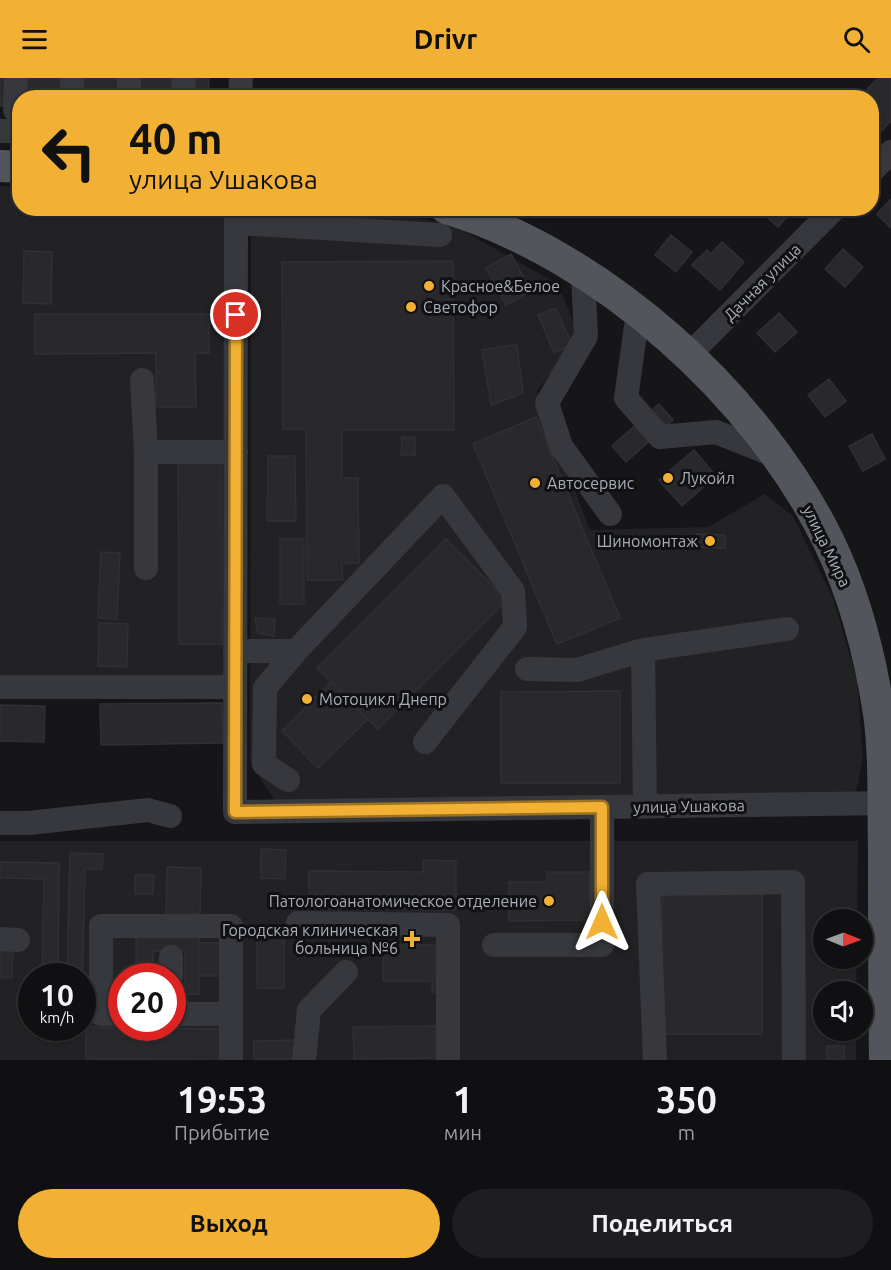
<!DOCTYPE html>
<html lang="ru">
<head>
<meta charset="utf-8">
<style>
  body { margin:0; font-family:Ubuntu,sans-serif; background:#1e1e20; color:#f1f3f6; height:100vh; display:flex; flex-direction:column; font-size:22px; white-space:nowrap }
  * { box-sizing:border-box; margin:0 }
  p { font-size:20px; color:#9c9d9f }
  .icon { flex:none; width:33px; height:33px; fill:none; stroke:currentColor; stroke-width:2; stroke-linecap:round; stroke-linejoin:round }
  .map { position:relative; height:982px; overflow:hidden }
  .drawer { display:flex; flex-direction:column; background:#101012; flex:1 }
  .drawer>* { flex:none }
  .guide { position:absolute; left:12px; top:12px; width:867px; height:126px; border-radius:24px; box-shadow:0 2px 4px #0004,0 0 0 2px #303032; background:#f2b134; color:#111; overflow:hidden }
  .needle { width:39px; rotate:91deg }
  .controls { position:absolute; left:813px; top:831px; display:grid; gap:12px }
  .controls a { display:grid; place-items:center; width:60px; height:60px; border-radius:50%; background:#101012; box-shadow:0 2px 4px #0004,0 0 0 2px #303032; font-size:30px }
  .speed { position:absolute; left:18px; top:885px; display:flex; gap:12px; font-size:30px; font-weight:700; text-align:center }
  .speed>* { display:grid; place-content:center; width:78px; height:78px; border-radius:50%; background:#101012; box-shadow:0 2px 4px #0004,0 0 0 2px #303032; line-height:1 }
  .speed small { font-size:15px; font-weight:400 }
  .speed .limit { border:9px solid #d22; background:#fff; color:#111 }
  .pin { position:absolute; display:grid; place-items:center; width:51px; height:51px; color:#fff; margin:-26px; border:3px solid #fff; border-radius:50%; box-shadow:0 2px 6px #0007 }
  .me { position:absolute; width:66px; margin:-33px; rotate:0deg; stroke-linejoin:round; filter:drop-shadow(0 0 4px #0008) }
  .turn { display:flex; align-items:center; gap:21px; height:126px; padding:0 18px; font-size:27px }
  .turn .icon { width:78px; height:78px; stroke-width:2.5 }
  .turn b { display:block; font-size:42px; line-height:51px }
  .eta { display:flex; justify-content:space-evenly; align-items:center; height:102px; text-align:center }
  .eta b { font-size:36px; font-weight:600; line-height:42px }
  .primary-button { display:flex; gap:12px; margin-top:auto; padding:12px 18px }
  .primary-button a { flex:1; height:69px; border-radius:36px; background:#f2b134; color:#111; font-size:24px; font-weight:600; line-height:69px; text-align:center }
  .primary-button a+a { background:#1e1e20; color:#f1f3f6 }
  header { display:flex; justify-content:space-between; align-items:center; height:78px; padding:0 18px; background:#f2b134; color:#111; font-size:27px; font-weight:600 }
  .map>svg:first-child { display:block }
  .built { fill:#222225; fill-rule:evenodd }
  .building { fill:#29292c; stroke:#303034; stroke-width:1.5 }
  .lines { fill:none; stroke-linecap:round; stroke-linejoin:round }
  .minor { stroke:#37383d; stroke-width:24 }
  .major { stroke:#53555c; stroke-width:32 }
  .route-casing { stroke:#9d7322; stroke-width:15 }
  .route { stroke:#f2b134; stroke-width:10 }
  .poi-dot { fill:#f2b134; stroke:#111113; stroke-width:2 }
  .labels { text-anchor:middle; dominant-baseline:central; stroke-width:6; stroke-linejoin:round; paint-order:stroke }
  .street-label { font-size:16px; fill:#a8adb8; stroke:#111113 }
  .poi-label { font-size:16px; fill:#a8adb8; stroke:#111113; text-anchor:start }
</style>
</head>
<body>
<header><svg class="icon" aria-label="menu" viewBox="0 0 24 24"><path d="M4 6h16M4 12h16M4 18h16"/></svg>Drivr<svg class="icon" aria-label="search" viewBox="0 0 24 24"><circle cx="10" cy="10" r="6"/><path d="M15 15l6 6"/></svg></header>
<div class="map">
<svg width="891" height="982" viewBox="0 0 891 982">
  <rect width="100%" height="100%" fill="#161618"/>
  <path class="built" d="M0,108H19L20,130L229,131L228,597H0Z
    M251,130L384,131L458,150L558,206L579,258L537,313L590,452L708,449L765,416L793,438L833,520L857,602L863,680L856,715L275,723L250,685Z
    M0,763H858L857,841L824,842V880L857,881L856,913L824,914V952L856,953V982H0ZM32,898H82V950H32ZM122,898H172V950H122Z"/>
  <path class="building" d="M0,0H5V28H0Z
    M25,0H65V20H25Z
    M79,0H121L120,20H79Z
    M136,0H178V20H136Z
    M191,0H209L208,20H190Z
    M878,0H891V43L876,59L872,55V20H859Z
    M281,13H304V20H281Z
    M891,121V150L877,136Z
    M763,130H795L778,149L760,133Z
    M671,157L692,174L676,194L655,177Z
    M722,164L744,184L720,212L692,187L707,172L711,176Z
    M843,171L863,189L845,209L825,191Z
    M24,173L52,174L51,226L23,225Z
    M511,176L531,213L506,227L486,190Z
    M453,183L454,352H342V400H358L359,485H342L343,502H307L306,351H283L282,184Z
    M556,230L572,267L554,275L538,237Z
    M779,235L797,254L775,274L757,255Z
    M35,236H209V275H195L196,329H156V275L35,276Z
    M517,266L523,315L491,327L482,272Z
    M829,301L846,323L825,339L808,317Z
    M659,326L673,342L626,384L612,368Z
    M536,339L620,540L557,566L473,366Z
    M872,356L885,381L863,393L849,368Z
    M402,359H415V377H401Z
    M694,372L716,398L682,428L659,402Z
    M268,378H295L296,443H267Z
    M221,381L222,566H179L178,382Z
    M696,456L725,457V470L695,469Z
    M280,461H304V526H280Z
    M446,461L507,522L378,651L317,590Z
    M101,474L120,475L117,541L98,540Z
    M255,540L275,541L274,558L258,555Z
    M99,545L128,546L127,589L98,588Z
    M331,604L368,641L318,690L282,653Z
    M620,613V705H501V614Z
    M222,625L223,665L101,667L100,626Z
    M0,627L45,628L44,664L0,663Z
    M261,771L286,772L285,801L261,800Z
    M70,775L103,776L102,791H85L82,915V898H67Z
    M423,782L456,783V832L309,831V793L423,794Z
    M0,784L59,785L58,897L42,896L44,801L0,800Z
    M167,789L201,790L200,838H166Z
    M547,794H589V842L509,843V804H547Z
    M135,797H154L153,816H135Z
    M662,812H762V956H662Z
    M136,856H199V916H185V873H153V898H136Z
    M257,858H284V910H257Z
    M199,865H225L224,898H199Z
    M383,867H442V914H432V903H383Z
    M0,870H13L12,900L0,899Z
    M445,948V980L354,981L353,949Z
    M86,949L220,951V982L86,981Z
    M298,962V981H254V963Z
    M827,968H844V982H827Z"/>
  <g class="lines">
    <path class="minor" d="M72,20V0
      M129,20V0
      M183,20L184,0
      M240,20L241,0
      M15,32L16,0
      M0,53H20
      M872,93L891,74
      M236,130L235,734L891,725
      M236,145L440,157
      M583,196L586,258L547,325L561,368L610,436
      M638,234L626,320L660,359L716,354L774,377
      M688,278L835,130
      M142,302L146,374V490
      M146,374H236
      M643,572L645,729
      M235,573H296L443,418L513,513L515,549L425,664
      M527,591L577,592L643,572L787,551
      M0,609H235
      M288,702L264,686L265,610L296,573
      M0,745H29L148,732L170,738
      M298,845L448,847V982
      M0,861L18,862
      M494,867H602V729
      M171,879V898
      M122,936H101V848H231V982
      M172,936H231
      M304,982L309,932L346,894
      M655,982L648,806L793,804L794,982"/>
    <path class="major" d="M0,88L20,89
      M446,130C603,178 757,317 829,464C855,518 870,577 879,635C885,680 883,726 884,772C884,842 884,912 885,982"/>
  </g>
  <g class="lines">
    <g class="route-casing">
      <path id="route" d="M236,237L235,734L602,729V844"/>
    </g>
    <use href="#route" class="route"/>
  </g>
  <g class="poi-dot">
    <circle cx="429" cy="208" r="6"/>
    <circle cx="411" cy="229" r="6"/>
    <circle cx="668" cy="400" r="6"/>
    <circle cx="535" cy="405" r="6"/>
    <circle cx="710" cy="463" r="6"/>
    <circle cx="307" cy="621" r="6"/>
    <circle cx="549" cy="823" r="6"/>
    <path d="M409 852h6v6h6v6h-6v6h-6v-6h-6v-6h6z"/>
  </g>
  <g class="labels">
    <g class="street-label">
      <text transform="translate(762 204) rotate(-45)">Дачная улица</text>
      <text transform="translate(827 468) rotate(64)">улица Мира</text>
      <text transform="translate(689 728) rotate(-1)">улица Ушакова</text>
    </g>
    <g class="poi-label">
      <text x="441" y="208">Красное&amp;Белое</text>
      <text x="423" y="229">Светофор</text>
      <text x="680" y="400">Лукойл</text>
      <text x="547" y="405">Автосервис</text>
      <text x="698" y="463" text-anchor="end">Шиномонтаж</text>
      <text x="319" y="621">Мотоцикл Днепр</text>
      <text x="537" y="823" text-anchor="end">Патологоанатомическое отделение</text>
      <text x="398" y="852" text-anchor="end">Городская клиническая<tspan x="398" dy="18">больница №6</tspan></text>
    </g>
  </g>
</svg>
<div class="controls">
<a><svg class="needle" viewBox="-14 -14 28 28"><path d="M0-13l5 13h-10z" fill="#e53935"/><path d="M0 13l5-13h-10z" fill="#9c9d9f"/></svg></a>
<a><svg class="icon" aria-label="sound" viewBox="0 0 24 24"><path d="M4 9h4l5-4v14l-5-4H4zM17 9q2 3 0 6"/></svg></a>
</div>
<div class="speed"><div>10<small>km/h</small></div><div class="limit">20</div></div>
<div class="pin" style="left:236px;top:237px;background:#d93025"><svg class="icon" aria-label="arrive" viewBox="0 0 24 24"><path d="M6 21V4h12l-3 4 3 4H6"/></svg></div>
<svg class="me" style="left:602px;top:844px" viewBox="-20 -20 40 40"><path d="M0-17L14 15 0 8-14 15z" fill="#f2b134" stroke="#fff" stroke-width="4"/></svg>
<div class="guide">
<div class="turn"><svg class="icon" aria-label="left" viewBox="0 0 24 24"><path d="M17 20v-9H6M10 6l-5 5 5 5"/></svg><div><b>40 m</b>улица Ушакова</div></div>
</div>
</div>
<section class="drawer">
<div class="eta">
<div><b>19:53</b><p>Прибытие</p></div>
<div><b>1</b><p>мин</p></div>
<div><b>350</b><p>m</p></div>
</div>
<div class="primary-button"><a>Выход</a><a>Поделиться</a></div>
</section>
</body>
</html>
